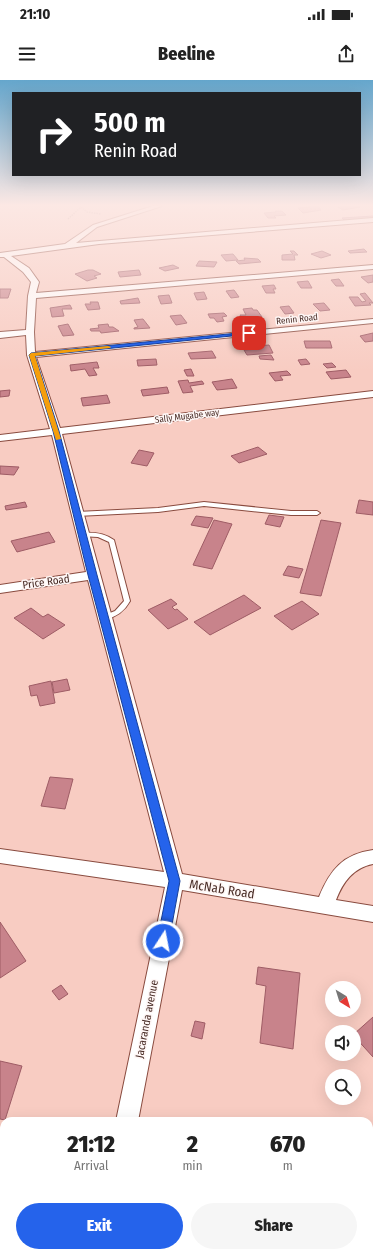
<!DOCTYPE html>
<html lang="en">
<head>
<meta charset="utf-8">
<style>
  body { margin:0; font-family:"Fira Sans Condensed",sans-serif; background:#f6f6f6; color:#222; height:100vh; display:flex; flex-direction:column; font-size:15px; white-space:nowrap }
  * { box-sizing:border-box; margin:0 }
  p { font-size:13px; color:#767676 }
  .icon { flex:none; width:22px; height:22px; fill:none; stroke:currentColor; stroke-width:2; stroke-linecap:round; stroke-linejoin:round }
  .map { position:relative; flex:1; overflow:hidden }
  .drawer { position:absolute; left:0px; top:1037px; width:373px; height:140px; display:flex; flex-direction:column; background:#fff; border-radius:12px 12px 0 0; box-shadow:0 4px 16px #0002 }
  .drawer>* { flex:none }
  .hud { position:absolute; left:12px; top:12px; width:349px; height:84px; border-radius:0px; box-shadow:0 4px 16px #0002; background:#202124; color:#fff; overflow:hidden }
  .needle { width:26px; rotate:142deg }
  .tools { position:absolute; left:325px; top:901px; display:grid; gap:8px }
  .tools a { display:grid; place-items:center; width:36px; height:36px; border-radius:50%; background:#fff; box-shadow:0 4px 16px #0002; font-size:20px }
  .pin { position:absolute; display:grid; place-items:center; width:34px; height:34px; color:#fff; margin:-17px; border-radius:8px; box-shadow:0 2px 6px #0006 }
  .me { position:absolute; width:44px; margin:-22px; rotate:11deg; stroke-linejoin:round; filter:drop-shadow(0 0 3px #0008) }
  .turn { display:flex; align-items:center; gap:14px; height:84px; padding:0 16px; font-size:18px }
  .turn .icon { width:52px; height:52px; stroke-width:2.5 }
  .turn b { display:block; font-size:28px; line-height:34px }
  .eta { display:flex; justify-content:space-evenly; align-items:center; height:68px; text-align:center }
  .eta b { font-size:24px; font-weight:800; line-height:28px }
  .primary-button { display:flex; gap:8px; margin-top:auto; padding:8px 16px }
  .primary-button a { flex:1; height:46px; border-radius:24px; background:#2563eb; color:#fff; font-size:16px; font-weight:800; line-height:46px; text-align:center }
  .primary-button a+a { background:#f6f6f6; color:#222 }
  .status { display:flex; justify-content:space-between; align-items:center; height:28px; padding:0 20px; background:#fff; direction:ltr }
  .status svg { height:11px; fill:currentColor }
  header { display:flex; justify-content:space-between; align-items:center; height:52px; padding:0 16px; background:#fff; font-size:18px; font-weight:800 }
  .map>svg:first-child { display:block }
  .building { fill:#c8838b; stroke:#9e5c65 }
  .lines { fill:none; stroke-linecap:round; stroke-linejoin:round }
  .service-casing { stroke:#894b3f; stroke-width:2 }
  .minor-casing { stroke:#894b3f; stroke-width:2 }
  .path { stroke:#a27e76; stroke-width:1.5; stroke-dasharray:1.5 1; stroke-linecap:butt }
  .service { fill:#fff; fill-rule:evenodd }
  .minor { fill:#fff; fill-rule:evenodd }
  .route { fill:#2563eb; stroke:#184099 }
  .slow { fill:#f59e0b }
  .labels { text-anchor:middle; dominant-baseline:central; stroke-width:3; stroke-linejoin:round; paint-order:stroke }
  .far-street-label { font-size:9px; fill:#482c26; stroke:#fef6f5 }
  .street-label { font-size:11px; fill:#482c26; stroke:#fef6f5 }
  .near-street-label { font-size:13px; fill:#482c26; stroke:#fef6f5 }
</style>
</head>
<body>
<div class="status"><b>21:10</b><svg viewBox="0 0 49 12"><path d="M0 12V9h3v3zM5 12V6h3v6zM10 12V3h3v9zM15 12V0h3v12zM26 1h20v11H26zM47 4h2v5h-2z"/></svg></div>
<header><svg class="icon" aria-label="menu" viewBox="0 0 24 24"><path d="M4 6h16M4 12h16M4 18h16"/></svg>Beeline<svg class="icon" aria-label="share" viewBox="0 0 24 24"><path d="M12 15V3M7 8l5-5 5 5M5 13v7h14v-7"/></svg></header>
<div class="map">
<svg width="373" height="1177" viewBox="0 0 373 1177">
  <rect width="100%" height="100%" fill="#f8ccc2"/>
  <path class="building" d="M309,126H318L321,130L303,133L298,128L310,127Z
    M347,126H357L360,127L343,130L338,127Z
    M275,131H282L286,135L274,136L276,138H268L264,133L276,132Z
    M373,136V139L345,141L342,138Z
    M364,169L367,172L350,173L348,171Z
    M290,171H294L298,175H294L295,180H282V175L293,174Z
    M322,171L331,175L321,178L311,174Z
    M233,174L238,180L226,181L221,175Z
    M244,178L258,179L261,182L239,184L236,181L245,180Z
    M199,181L217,182L214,187L196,186Z
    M173,185L179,188L165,191L159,188Z
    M88,190H93L101,194L94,196L97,198L87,201L75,194Z
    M139,190L141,195L120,197L118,192Z
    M373,195V202L368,203L361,197Z
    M339,199L344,206H336L331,200Z
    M308,201L312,208H301L297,202Z
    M274,205L276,209H273L275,213H266L262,206Z
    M0,209H11L8,218H0Z
    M234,210L239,217L231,218L226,211Z
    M204,212L207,219L197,220L194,213Z
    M365,213L373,223H369L371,225L355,226L349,217H358L362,222L366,221L360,214Z
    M169,215L172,223L161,224L158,216Z
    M138,218L140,223L121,224L120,221Z
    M90,222H98L100,229L88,230L85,224H91Z
    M324,223L330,230L320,231L313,224Z
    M70,225L72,229H62L64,236L52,237L50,228Z
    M289,226L294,233L285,234L280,227Z
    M252,228L253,230H257L262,237L242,239L240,235H246L243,229Z
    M224,233L227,236L222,237L224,241L217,242L214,238H210L208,234Z
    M181,235L187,243L176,245L170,236Z
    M143,239L150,248L134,249V248L138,247L134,240Z
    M68,244L74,255L63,256L58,246Z
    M108,244L109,247H113L119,251L101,253L100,251H91L90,249L99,248L98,245Z
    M373,253V261L365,262L360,256Z
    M304,261H330L332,268H306Z
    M269,265L273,273L247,275L244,270L260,269L258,266Z
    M212,271L216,278L191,279L188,273Z
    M271,275L274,280L260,279L259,276Z
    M156,279L157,285L138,286L137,280Z
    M306,279L310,284L301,285L298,280Z
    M97,282L99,288H93L97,295L89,296L85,289L71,291L70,285Z
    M332,283L336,287L327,288L323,284Z
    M191,289L194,296H187L184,290Z
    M346,290L351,297L331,299L326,292Z
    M287,291L291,295L280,296L283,300L275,301L269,293Z
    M232,299L237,308L217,310L212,302Z
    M188,300L189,303L202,301L204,304L190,306L193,312L183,313L178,301Z
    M167,307L169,313L143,316L141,310Z
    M10,310L9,316L0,317V311Z
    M107,315L110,323L83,326L81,318Z
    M258,367L267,374L239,383L231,376Z
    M139,370L154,373L147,386L131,383Z
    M0,386L19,387L14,395L0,394Z
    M359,420L373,422V435L356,433Z
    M25,422L27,427L6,430L5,426Z
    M269,435L284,437L280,447L265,444Z
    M196,436L213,438L208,448L191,445Z
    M214,440L232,444L212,489L193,485Z
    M321,440L341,443L321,516L300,513Z
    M49,452L55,462L17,472L11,461Z
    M288,486L303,489L299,498L283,495Z
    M244,515L261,528L210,555L194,542Z
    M171,519L177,524L172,527L175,530L177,529L188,539L168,549L148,530Z
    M302,521L319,534L292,550L274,536Z
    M31,528L43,537L48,534L65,545L43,559L14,538Z
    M67,599L70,610L54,613L52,602Z
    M51,601L55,623L40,626L37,615L31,616L29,606Z
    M50,697L73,699L65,729L41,726Z
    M0,842L26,881L0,898Z
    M258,887L300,893L293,969L260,963L266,906L256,904Z
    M61,905L68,914L59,920L52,911Z
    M373,937V977L354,956V954Z
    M195,941L205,943L202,959L191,956Z
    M0,981L22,986L5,1040L0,1039Z"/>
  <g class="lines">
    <g class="service-casing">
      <path id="service" d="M204,422L291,431H317L320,433L317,435H291L204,426L158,432L77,436L74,434L77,432L158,428Z
        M82,453C94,452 104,453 114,460L130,521C124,532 116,537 104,540H102L101,538L102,536L115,531L124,521L109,462L98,457L80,456V454Z"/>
    </g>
    <g class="minor-casing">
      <path id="minor" d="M153,126H162L97,147L76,163L373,138V142L99,164L11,176L29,188L39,202L36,213L373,185V189L36,218L34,252L35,272L373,239V243L36,277L60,348L373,311V317L62,354L182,794L319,817C330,790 343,774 373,770V784C353,788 343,802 336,820L373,826V842L182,810L138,1041H116L165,807L0,783V769L164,792L88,500L0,513V505L86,492L52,355L0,361V355L50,349L27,275L26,255L0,258V252L26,250L28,216L31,202L23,192L4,177H0V173L65,164L93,145Z
        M88,1173H112V1177H88Z"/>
    </g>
    <path class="path" d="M68,139L81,127L87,132L101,134"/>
    <use href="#service" class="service"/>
    <use href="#minor" class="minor"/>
  </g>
  <linearGradient id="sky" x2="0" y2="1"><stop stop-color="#65a6cc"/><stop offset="0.43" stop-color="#fce8e4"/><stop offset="1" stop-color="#fce8e4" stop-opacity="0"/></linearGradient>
  <rect width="373" height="291" fill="url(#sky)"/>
  <path class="route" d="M249,252L252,253L251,254L35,276L59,351L97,495L180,801L169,861L167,865L163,866L158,865L157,861L169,801L88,495L53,351L29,275L31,273Z"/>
  <path class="slow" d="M108,266L111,267L110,268L35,276L61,359L56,360L29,275L31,273Z"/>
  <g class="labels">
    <g class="far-street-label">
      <text transform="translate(297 239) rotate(-6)">Renin Road</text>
      <text transform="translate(187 336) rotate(-7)">Sally Mugabe way</text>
    </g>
    <g class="street-label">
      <text transform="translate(46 502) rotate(-8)">Price Road</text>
      <text transform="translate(147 939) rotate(-79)">Jacaranda avenue</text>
    </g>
    <g class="near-street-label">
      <text transform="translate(222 809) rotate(9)">McNab Road</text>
    </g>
  </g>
</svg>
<div class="tools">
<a><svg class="needle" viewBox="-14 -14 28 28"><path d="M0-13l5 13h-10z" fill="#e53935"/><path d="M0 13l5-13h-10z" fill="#767676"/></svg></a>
<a><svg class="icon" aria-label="sound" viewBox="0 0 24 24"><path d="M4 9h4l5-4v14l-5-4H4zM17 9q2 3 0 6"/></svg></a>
<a><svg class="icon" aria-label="search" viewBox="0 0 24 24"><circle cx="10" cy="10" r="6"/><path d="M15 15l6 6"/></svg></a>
</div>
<div class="pin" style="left:249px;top:253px;background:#d93025"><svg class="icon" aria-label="arrive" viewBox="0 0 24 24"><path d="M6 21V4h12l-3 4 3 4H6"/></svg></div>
<svg class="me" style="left:163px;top:861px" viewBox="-20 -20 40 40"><circle r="17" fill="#2563eb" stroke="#fff" stroke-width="3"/><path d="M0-11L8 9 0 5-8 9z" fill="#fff"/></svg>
<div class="hud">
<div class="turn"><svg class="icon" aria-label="right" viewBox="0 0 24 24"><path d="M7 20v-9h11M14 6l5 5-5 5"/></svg><div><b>500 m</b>Renin Road</div></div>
</div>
<section class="drawer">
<div class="eta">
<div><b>21:12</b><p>Arrival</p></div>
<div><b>2</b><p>min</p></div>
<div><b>670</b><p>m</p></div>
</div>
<div class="primary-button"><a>Exit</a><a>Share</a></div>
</section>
</div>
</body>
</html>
